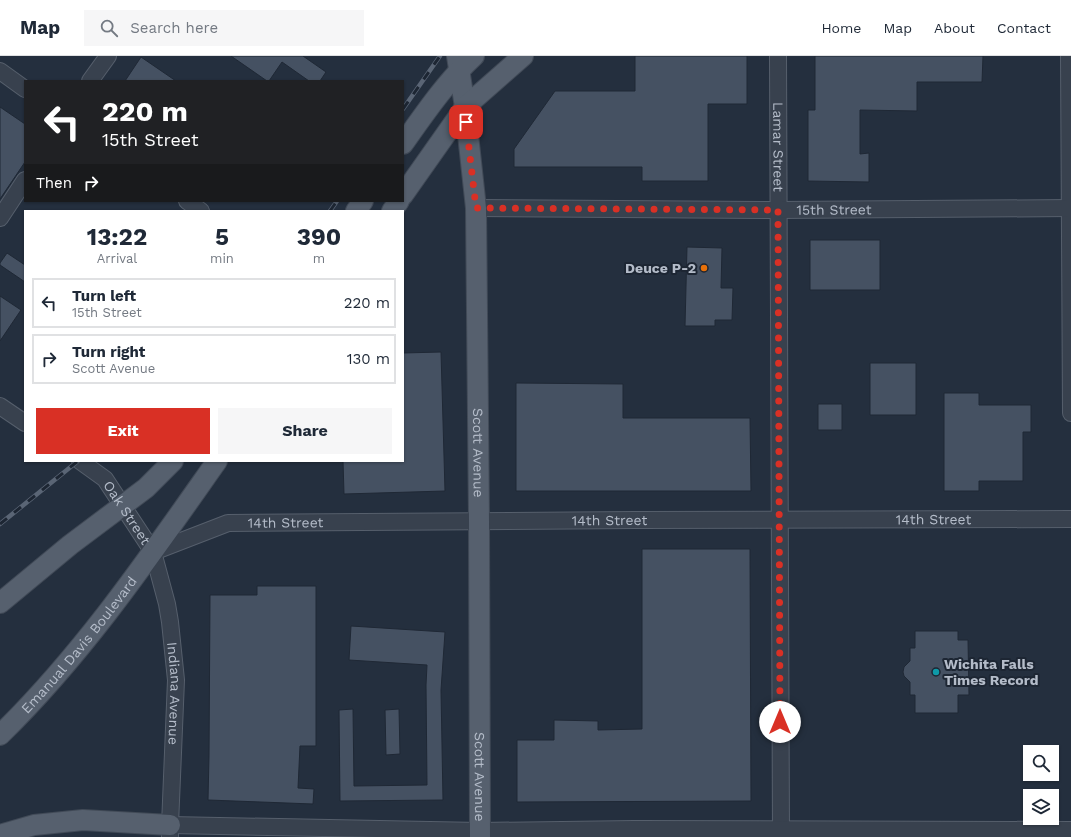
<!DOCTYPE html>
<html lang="en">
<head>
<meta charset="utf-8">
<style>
  body { margin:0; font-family:"Work Sans",sans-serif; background:#f6f6f7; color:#1f2937; height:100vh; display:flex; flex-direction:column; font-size:15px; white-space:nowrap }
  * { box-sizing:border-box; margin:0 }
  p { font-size:13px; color:#747a83 }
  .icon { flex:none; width:22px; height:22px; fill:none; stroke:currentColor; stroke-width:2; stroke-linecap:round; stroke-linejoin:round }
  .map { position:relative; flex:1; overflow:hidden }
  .side { position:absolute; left:24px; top:154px; width:380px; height:252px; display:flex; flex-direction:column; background:#fff; border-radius:0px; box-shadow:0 1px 3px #0004 }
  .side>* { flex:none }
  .guide { position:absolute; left:24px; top:24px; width:380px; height:122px; border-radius:0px; box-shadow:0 1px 3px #0004; background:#202124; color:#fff; overflow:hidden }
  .buttons { position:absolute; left:1023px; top:689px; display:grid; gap:8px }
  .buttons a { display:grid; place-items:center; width:36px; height:36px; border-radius:0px; background:#fff; box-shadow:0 1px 3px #0004; font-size:20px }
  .pin { position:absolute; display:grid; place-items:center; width:34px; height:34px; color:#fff; margin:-17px; border-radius:8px; box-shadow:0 2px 6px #0006 }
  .me { position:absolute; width:44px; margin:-22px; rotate:0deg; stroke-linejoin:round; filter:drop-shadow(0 0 3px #0008) }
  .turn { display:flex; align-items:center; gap:14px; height:84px; padding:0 12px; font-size:18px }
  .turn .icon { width:52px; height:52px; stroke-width:2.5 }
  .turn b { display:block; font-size:28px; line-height:34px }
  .then { display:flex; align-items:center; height:38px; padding:0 12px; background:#0003; gap:8px; font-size:15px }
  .eta { display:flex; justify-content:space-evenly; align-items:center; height:68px; text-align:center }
  .eta b { font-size:24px; font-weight:700; line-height:28px }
  .primary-button { display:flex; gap:8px; margin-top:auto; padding:8px 12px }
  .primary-button a { flex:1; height:46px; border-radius:0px; background:#d93025; color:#fff; font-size:16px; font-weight:700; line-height:46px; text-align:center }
  .primary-button a+a { background:#f6f6f7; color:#1f2937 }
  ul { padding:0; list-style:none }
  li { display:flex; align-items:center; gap:12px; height:50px; margin:0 8px 6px; padding:0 4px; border:2px solid #e0e1e3; border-radius:0px }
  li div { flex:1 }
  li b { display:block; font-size:15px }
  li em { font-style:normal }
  header { display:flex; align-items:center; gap:24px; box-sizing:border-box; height:56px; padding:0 20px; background:#fff; border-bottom:1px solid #e0e1e3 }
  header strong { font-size:19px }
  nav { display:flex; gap:22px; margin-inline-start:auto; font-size:14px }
  .search { width:280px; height:36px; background:#f6f6f7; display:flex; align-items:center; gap:10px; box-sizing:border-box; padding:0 14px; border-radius:0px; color:#747a83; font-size:15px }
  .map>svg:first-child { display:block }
  .building { fill:#455162; stroke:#1f2835 }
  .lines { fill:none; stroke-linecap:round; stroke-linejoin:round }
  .minor-casing { stroke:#565f6c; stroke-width:18 }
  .major-casing { stroke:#414a57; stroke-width:22 }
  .minor { stroke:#38414e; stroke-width:16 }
  .major { stroke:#56606e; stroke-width:20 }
  .rail-casing { stroke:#5a6575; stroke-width:4.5 }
  .rail { stroke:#1d2633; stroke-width:3; stroke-dasharray:9; stroke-linecap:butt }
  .route { stroke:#d93025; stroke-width:7; stroke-dasharray:0 12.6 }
  .food-dot { fill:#e8710a; stroke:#1d2633; stroke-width:1.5 }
  .culture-dot { fill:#0f9aa8; stroke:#1d2633; stroke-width:1.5 }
  .labels { text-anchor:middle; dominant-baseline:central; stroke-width:4; stroke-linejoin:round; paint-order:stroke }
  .street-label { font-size:14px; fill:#b4bcc9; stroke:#1d2633 }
  .poi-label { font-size:14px; font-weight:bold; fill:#b4bcc9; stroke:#1d2633; text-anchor:end }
</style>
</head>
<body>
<header>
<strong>Map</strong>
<div class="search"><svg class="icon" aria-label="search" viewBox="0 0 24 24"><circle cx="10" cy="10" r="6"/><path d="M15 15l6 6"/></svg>Search here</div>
<nav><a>Home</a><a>Map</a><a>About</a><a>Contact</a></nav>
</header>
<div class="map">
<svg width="1071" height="781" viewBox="0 0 1071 781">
  <rect width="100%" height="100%" fill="#242f3e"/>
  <path class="building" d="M231,0H303L326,16L320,25H309L282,6L269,25H267Z
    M635,0H747V48H708V125H642V111H514V93L555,35H635Z
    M815,0H983L982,26H917V55L860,54V98L869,97V126L808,125V54H815Z
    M141,1L176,25H125Z
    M0,51L25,68V106L0,143Z
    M810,184H880V234H810Z
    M687,191L722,192L721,232H733L732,264H715V270H685Z
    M7,197L25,209V226L0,209V207Z
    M0,240L21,254L0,285Z
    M441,296L445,435L344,438L343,405H403V297Z
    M870,307H916V359H870Z
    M516,327L623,328V362H750L751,435H516Z
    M944,337H979V349H1031V376H1023V425H979V435H944Z
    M818,348H842V374H818Z
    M642,493H750L751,745L517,746V684H554V664L598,665V674L642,673Z
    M257,530H316V690H300L298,732L314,733L313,748L208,744L209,700L210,539H257Z
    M351,570L445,576L441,634L443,744L340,745L339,654L353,653L354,730L427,729L426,629L427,609L349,604Z
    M915,575H958V584H968L969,639H958V657H915V639H910V626L904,620L903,616L904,611L910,605V592H915Z
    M399,653L400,698L386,699L385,654Z"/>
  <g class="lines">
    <g class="minor-casing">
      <g id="minor">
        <path id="s1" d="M778,0L781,781"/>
        <path d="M1069,0L1071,357"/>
        <path d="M0,15L25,33"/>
        <path d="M90,25L108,0"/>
        <path d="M187,145L201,155"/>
        <path id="s2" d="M476,152L778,154L1071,152"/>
        <path d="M0,162L25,124"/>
        <path d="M0,350L25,367"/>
        <path id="s3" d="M80,405L105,423L153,496L167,548L170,566L176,624L170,769V781"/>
        <path id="s4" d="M153,496L228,467L635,464L1071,463"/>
        <path d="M170,769L480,775L634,773L1071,774"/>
      </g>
    </g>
    <g class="major-casing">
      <g id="major">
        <path id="s5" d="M457,0L465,51L476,152L479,465L480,781"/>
        <path d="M403,88C425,57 446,26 474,0"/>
        <path d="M403,139L465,51L523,0"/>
        <path d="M356,155L363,145"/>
        <path d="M392,155L399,145"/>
        <path d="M0,547L70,489L146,432L173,405"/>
        <path id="s6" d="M0,679C84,597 150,500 217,405"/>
        <path d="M0,779L34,769L83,764L170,769"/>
      </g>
    </g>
    <use href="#minor" class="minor"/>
    <use href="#major" class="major"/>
    <g class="rail-casing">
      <path id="rail" d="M403,53L440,0
        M330,155L337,145
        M0,468L78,405"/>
    </g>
    <use href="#rail" class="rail"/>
  </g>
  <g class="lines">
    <path class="route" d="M466,66L476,152L778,154L780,666"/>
  </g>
  <circle class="food-dot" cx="704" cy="212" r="4"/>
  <circle class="culture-dot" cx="936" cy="616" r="4"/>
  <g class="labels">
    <g class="street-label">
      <text stroke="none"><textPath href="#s1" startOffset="91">Lamar Street</textPath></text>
      <text stroke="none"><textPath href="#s2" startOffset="358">15th Street</textPath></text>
      <text stroke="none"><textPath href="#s5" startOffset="398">Scott Avenue</textPath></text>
      <text stroke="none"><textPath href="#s3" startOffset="71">Oak Street</textPath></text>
      <text stroke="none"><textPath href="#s4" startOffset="462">14th Street</textPath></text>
      <text stroke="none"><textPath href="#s4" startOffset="786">14th Street</textPath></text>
      <text stroke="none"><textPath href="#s4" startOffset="138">14th Street</textPath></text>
      <text stroke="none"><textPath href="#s6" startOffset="120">Emanual Davis Boulevard</textPath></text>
      <text stroke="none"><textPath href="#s3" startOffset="262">Indiana Avenue</textPath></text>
      <text stroke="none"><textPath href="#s5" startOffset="722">Scott Avenue</textPath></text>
    </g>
    <g class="poi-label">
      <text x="696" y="212">Deuce P-2</text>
      <text x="944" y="608" text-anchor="start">Wichita Falls<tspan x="944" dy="16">Times Record</tspan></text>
    </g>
  </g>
</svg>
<div class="buttons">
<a><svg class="icon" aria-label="search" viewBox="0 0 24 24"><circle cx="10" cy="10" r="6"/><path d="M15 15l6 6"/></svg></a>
<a><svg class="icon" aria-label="layers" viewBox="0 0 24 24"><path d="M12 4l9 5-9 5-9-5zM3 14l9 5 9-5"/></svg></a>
</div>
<div class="pin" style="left:466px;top:66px;background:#d93025"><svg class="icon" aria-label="arrive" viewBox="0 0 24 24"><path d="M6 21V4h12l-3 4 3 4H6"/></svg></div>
<svg class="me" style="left:780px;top:666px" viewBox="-20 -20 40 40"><circle r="19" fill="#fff"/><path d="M0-13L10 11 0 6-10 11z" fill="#d93025"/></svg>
<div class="guide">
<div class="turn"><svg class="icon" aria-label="left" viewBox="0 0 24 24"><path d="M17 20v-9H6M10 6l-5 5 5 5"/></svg><div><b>220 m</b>15th Street</div></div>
<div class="then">Then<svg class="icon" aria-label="right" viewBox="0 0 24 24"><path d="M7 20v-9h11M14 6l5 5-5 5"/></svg></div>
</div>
<section class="side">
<div class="eta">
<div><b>13:22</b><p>Arrival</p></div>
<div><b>5</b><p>min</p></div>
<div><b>390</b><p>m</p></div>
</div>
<ul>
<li><svg class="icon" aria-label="left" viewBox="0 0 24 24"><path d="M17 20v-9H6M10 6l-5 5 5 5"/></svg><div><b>Turn left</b><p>15th Street</p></div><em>220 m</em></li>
<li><svg class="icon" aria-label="right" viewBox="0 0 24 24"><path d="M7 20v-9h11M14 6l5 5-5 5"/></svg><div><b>Turn right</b><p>Scott Avenue</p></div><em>130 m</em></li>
</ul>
<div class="primary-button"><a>Exit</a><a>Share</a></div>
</section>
</div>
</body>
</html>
